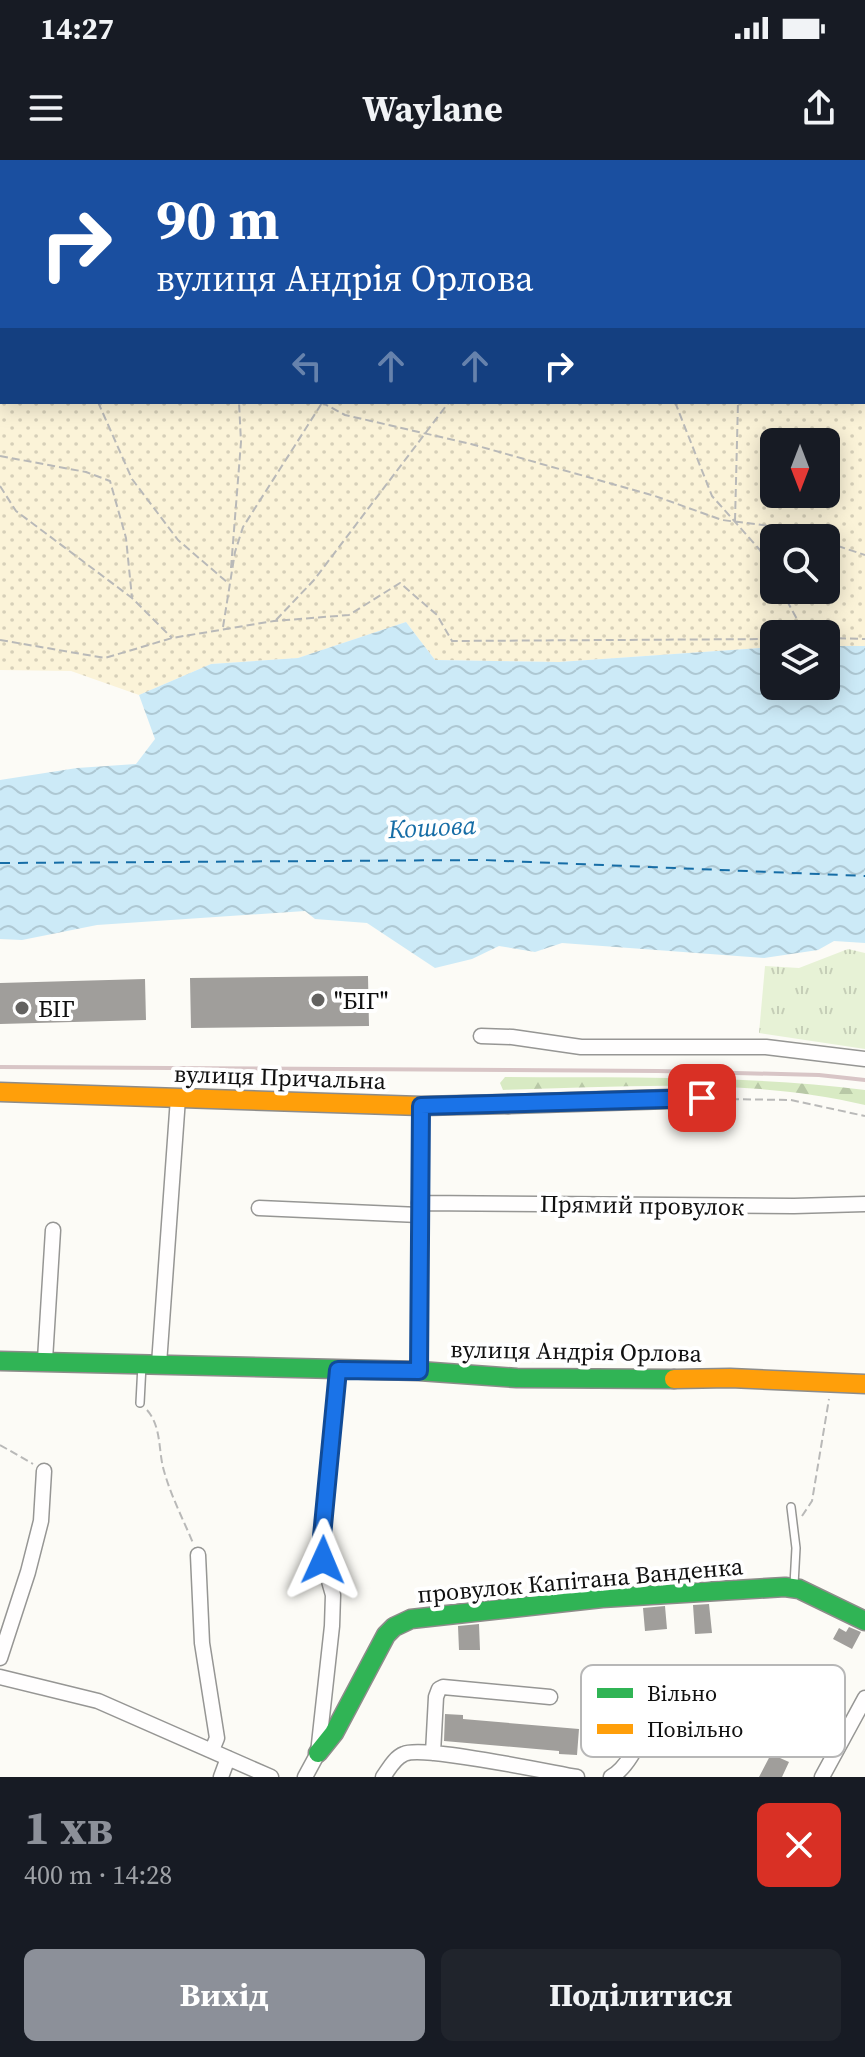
<!DOCTYPE html>
<html lang="uk">
<head>
<meta charset="utf-8">
<style>
  body { margin:0; font-family:"Source Serif 4",serif; background:#20242c; color:#f1f3f6; height:100vh; display:flex; flex-direction:column; font-size:30px; white-space:nowrap }
  * { box-sizing:border-box; margin:0 }
  p { font-size:26px; color:#9ea1a6 }
  .icon { flex:none; width:44px; height:44px; fill:none; stroke:currentColor; stroke-width:2; stroke-linecap:round; stroke-linejoin:round }
  .map { position:relative; height:1617px; overflow:hidden }
  .side { display:flex; flex-direction:column; background:#171b24; flex:1 }
  .side>* { flex:none }
  .guide { position:absolute; left:0px; top:0px; width:866px; height:244px; box-shadow:0 4px 20px #0003; background:#1a4fa0; color:#fff; overflow:hidden }
  .needle { width:52px; rotate:180deg }
  .buttons { position:absolute; left:760px; top:268px; display:grid; gap:16px }
  .buttons a { display:grid; place-items:center; width:80px; height:80px; border-radius:12px; background:#171b24; box-shadow:0 4px 20px #0003; font-size:40px }
  .pin { position:absolute; display:grid; place-items:center; width:68px; height:68px; color:#fff; margin:-34px; border-radius:16px; box-shadow:0 4px 12px #0006 }
  .me { position:absolute; width:88px; margin:-44px; rotate:1deg; stroke-linejoin:round; filter:drop-shadow(0 0 6px #0008) }
  .turn { display:flex; align-items:center; gap:28px; height:168px; padding:0 24px; font-size:36px }
  .turn .icon { width:104px; height:104px; stroke-width:2.5 }
  .turn b { display:block; font-size:56px; line-height:68px }
  .lanes { display:flex; align-items:center; height:76px; padding:0 24px; background:#0003; justify-content:center; gap:40px; direction:ltr }
  .lanes .off { opacity:.35 }
  .round { display:grid; place-items:center; flex:none; width:84px; height:84px; border-radius:12px; background:#20242c }
  .summary { display:flex; align-items:center; justify-content:space-between; height:136px; padding:0 24px }
  h1 { font-size:48px; font-weight:700; line-height:60px; color:#8c9099 }
  .primary-button { display:flex; gap:16px; margin-top:auto; padding:16px 24px }
  .primary-button a { flex:1; height:92px; border-radius:12px; background:#8c9099; color:#fff; font-size:32px; font-weight:700; line-height:92px; text-align:center }
  .primary-button a+a { background:#20242c; color:#f1f3f6 }
  .status { display:flex; justify-content:space-between; align-items:center; height:56px; padding:0 40px; background:#171b24; direction:ltr }
  .status svg { height:22px; fill:currentColor }
  header { display:flex; justify-content:space-between; align-items:center; height:104px; padding:0 24px; background:#171b24; font-size:36px; font-weight:700 }
  .map>svg:first-child { display:block }
  .grass { fill:url(#grass-tufts) }
  .forest { fill:url(#forest-firs) }
  .sand { fill:url(#sand-dots); fill-rule:evenodd }
  .water { fill:url(#water-waves) }
  .lines { fill:none; stroke-linecap:round; stroke-linejoin:round }
  .ferry { stroke:#166da6; stroke-width:2; stroke-dasharray:10 8; stroke-linecap:butt }
  .building { fill:#a09e9b }
  .lane-casing { stroke:#969694; stroke-width:10 }
  .street-casing { stroke:#969694; stroke-width:17 }
  .fast-casing { stroke:#8d8c8a; stroke-width:21 }
  .slow-casing { stroke:#8d8c8a; stroke-width:21 }
  .path { stroke:#b9b9b8; stroke-width:2; stroke-dasharray:8 4; stroke-linecap:butt }
  .lane { stroke:#fffefe; stroke-width:7 }
  .street { stroke:#fffefe; stroke-width:14 }
  .fast { stroke:#30b455; stroke-width:18 }
  .slow { stroke:#ff9f0a; stroke-width:18 }
  .rail { stroke:#d8c5c6; stroke-width:4 }
  .route-casing { stroke:#114b97; stroke-width:20 }
  .route { stroke:#1a73e8; stroke-width:14 }
  .poi-dot { fill:#636260; stroke:#fff; stroke-width:3 }
  .labels { text-anchor:middle; dominant-baseline:central; stroke-width:8; stroke-linejoin:round; paint-order:stroke }
  .poi-label { font-size:24px; fill:#101010; stroke:#fff; text-anchor:start }
  .street-label { font-size:24px; fill:#101010; stroke:#fff }
  .water-label { font-size:26px; font-style:italic; fill:#166da6; stroke:#fff }
  .key { fill:#fff; stroke:#b7b7b7; stroke-width:2 }
  .key-label { font-size:22px; fill:#101010 }
</style>
</head>
<body>
<div class="status"><b>14:27</b><svg viewBox="0 0 49 12"><path d="M0 12V9h3v3zM5 12V6h3v6zM10 12V3h3v9zM15 12V0h3v12zM26 1h20v11H26zM47 4h2v5h-2z"/></svg></div>
<header><svg class="icon" aria-label="menu" viewBox="0 0 24 24"><path d="M4 6h16M4 12h16M4 18h16"/></svg>Waylane<svg class="icon" aria-label="share" viewBox="0 0 24 24"><path d="M12 15V3M7 8l5-5 5 5M5 13v7h14v-7"/></svg></header>
<div class="map">
<svg width="865" height="1617" viewBox="0 0 865 1617">
  <defs>
    <pattern id="grass-tufts" width="24" height="20" patternUnits="userSpaceOnUse" patternTransform="scale(2)"><rect width="24" height="20" fill="#e7f2d6"/><path d="M3 7l-1-3M5 7V3M7 7l1-3M15 17l-1-3M17 17v-4M19 17l1-3" fill="none" stroke="#c5ceb7"/></pattern>
    <pattern id="forest-firs" width="22" height="20" patternUnits="userSpaceOnUse" patternTransform="scale(2)"><rect width="22" height="20" fill="#d8eac3"/><path d="M5 1l3.5 6h-7zM16 11l3.5 6h-7z" fill="#b8c8a6"/></pattern>
    <pattern id="sand-dots" width="8" height="8" patternUnits="userSpaceOnUse" patternTransform="scale(2)"><rect width="8" height="8" fill="#fbf3d8"/><path d="M2 2h.1M6 6h.1" fill="none" stroke="#d6cfb8" stroke-width="1.8" stroke-linecap="round"/></pattern>
    <pattern id="water-waves" width="16" height="10" patternUnits="userSpaceOnUse" patternTransform="scale(2)"><rect width="16" height="10" fill="#cceaf7"/><path d="M0 5q4-4 8 0t8 0" fill="none" stroke="#aec8d3"/></pattern>
  </defs>
  <rect width="100%" height="100%" fill="#fcfbf6"/>
  <path class="grass" d="M848,789L865,793V889L759,873L765,806L799,808Z"/>
  <path class="forest" d="M505,917C625,918 746,915 865,930V945C748,917 623,927 503,930L500,923Z"/>
  <path class="sand" d="M492,0H865V486H826V474H774V487L559,502L435,500L406,462L298,498L211,504L139,535L71,511L0,510V119L2,242H864V2H492ZM774,282H826V334H774ZM774,378H826V430H774Z"/>
  <path class="water" d="M406,462L435,500L559,502L774,487V526H826V486H865V783L834,781L818,790L764,798L562,783L535,792L499,786L472,799L435,808L367,763L315,759L305,751L97,765L22,780L0,779V620L77,608L136,604L155,579L139,535L211,504L298,498Z"/>
  <g class="lines">
    <path class="ferry" d="M0,703L483,700L865,716"/>
  </g>
  <path class="building" d="M368,816L369,866L191,868L190,818Z
    M145,819L146,860L0,864V823Z
    M709,1444L712,1473L695,1474L693,1445Z
    M665,1446L667,1469L645,1471L643,1448Z
    M479,1464L480,1490H459L458,1466Z
    M849,1467L861,1472L852,1489L833,1479L839,1468L846,1472Z
    M445,1554L463,1555V1559L579,1569L577,1595L559,1594V1591L444,1581Z
    M771,1594L789,1602L782,1617H759Z"/>
  <g class="lines">
    <g class="lane-casing">
      <path id="lane" d="M32,0L33,2
        M145,2L146,0
        M0,92H2
        M140,1243L142,1205
        M791,1347L796,1388L794,1425"/>
    </g>
    <g class="street-casing">
      <path id="street" d="M481,876L512,877L581,887H766L865,899
        M419,1043L794,1046L865,1044
        M259,1048L419,1055
        M45,1200L53,1070
        M159,1204L178,938
        M419,1211L421,946
        M198,1395L202,1483L217,1578L212,1590
        M0,1498L28,1412L41,1361L44,1311
        M0,1517L98,1541L271,1617
        M433,1593L436,1537L439,1529L443,1527L550,1537
        M221,1617L228,1598
        M305,1617L318,1593L332,1466L333,1435L323,1400L322,1376L338,1210
        M383,1617C389,1609 394,1598 404,1594C422,1585 548,1612 577,1617
        M611,1617C635,1604 647,1558 663,1535
        M822,1617L865,1538"/>
    </g>
    <g class="fast-casing">
      <path id="fast" d="M508,944L702,938
        M0,1201L419,1211L517,1218L674,1219
        M318,1593L334,1573L386,1475L394,1467L411,1459L602,1438L785,1427L799,1429L865,1461"/>
    </g>
    <g class="slow-casing">
      <path id="slow" d="M0,932L421,946L508,944
        M674,1219L730,1218L865,1224"/>
    </g>
    <path class="path" d="M558,0L559,2
      M696,0L697,2
      M407,2L408,0
      M621,2L623,0
      M98,242L132,319L178,380L228,423
      M321,242L345,255L471,284L655,336L722,360L778,367L814,378
      M675,242L712,336L760,390L774,417
      M0,296L86,312L110,321L126,378L132,438
      M0,326L16,351L132,438L172,478
      M735,361L738,242
      M826,382L865,395
      M231,408L241,282L239,242
      M781,430L798,461
      M276,460L314,420L449,242
      M223,467L235,392L243,367L322,243
      M826,478L865,479
      M0,480L105,498L172,478L274,461L349,455L400,423L437,455L452,481L774,479
      M719,939L791,940L865,956
      M147,1250C162,1267 158,1291 164,1311C171,1336 183,1359 193,1383
      M0,1285L33,1304
      M802,1356L812,1341L829,1239"/>
    <use href="#lane" class="lane"/>
    <use href="#street" class="street"/>
    <use href="#fast" class="fast"/>
    <use href="#slow" class="slow"/>
    <path class="rail" d="M0,907L658,911L819,915L865,920"/>
  </g>
  <g class="lines">
    <g class="route-casing">
      <path id="route" d="M323,1400L322,1376L338,1210L419,1211L421,946L702,938"/>
    </g>
    <use href="#route" class="route"/>
  </g>
  <g class="poi-dot">
    <circle cx="318" cy="840" r="8"/>
    <circle cx="22" cy="848" r="8"/>
  </g>
  <g class="labels">
    <g class="poi-label">
      <text x="334" y="840">"БІГ"</text>
      <text x="38" y="848">БІГ</text>
    </g>
    <g class="street-label">
      <text transform="translate(280 917) rotate(2)">вулиця Причальна</text>
      <text transform="translate(642 1045) rotate(1)">Прямий провулок</text>
      <text transform="translate(576 1191) rotate(1)">вулиця Андрія Орлова</text>
      <text transform="translate(580 1420) rotate(-5)">провулок Капітана Ванденка</text>
    </g>
    <g class="water-label">
      <text transform="translate(432 667) rotate(-3)">Кошова</text>
    </g>
  </g>
  <rect x="581" y="1505" width="264" height="92" rx="12" class="key"/>
  <rect x="597" y="1528" width="36" height="10" fill="#30b455"/>
  <rect x="597" y="1564" width="36" height="10" fill="#ff9f0a"/>
  <g class="key-label">
    <text x="647" y="1541">Вільно</text>
    <text x="647" y="1577">Повільно</text>
  </g>
</svg>
<div class="buttons">
<a><svg class="needle" viewBox="-14 -14 28 28"><path d="M0-13l5 13h-10z" fill="#e53935"/><path d="M0 13l5-13h-10z" fill="#9ea1a6"/></svg></a>
<a><svg class="icon" aria-label="search" viewBox="0 0 24 24"><circle cx="10" cy="10" r="6"/><path d="M15 15l6 6"/></svg></a>
<a><svg class="icon" aria-label="layers" viewBox="0 0 24 24"><path d="M12 4l9 5-9 5-9-5zM3 14l9 5 9-5"/></svg></a>
</div>
<div class="pin" style="left:702px;top:938px;background:#d93025"><svg class="icon" aria-label="arrive" viewBox="0 0 24 24"><path d="M6 21V4h12l-3 4 3 4H6"/></svg></div>
<svg class="me" style="left:323px;top:1400px" viewBox="-20 -20 40 40"><path d="M0-17L14 15 0 8-14 15z" fill="#1a73e8" stroke="#fff" stroke-width="4"/></svg>
<div class="guide">
<div class="turn"><svg class="icon" aria-label="right" viewBox="0 0 24 24"><path d="M7 20v-9h11M14 6l5 5-5 5"/></svg><div><b>90 m</b>вулиця Андрія Орлова</div></div>
<div class="lanes"><svg class="icon off" aria-label="left" viewBox="0 0 24 24"><path d="M17 20v-9H6M10 6l-5 5 5 5"/></svg><svg class="icon off" aria-label="ahead" viewBox="0 0 24 24"><path d="M12 20V5M6 11l6-6 6 6"/></svg><svg class="icon off" aria-label="ahead" viewBox="0 0 24 24"><path d="M12 20V5M6 11l6-6 6 6"/></svg><svg class="icon" aria-label="right" viewBox="0 0 24 24"><path d="M7 20v-9h11M14 6l5 5-5 5"/></svg></div>
</div>
</div>
<section class="side">
<div class="summary"><div><h1>1 хв</h1><p>400 m · 14:28</p></div><a class="round" style="background:#d93025;color:#fff"><svg class="icon" aria-label="close" viewBox="0 0 24 24"><path d="M6 6l12 12M18 6L6 18"/></svg></a></div>
<div class="primary-button"><a>Вихід</a><a>Поділитися</a></div>
</section>
</body>
</html>
